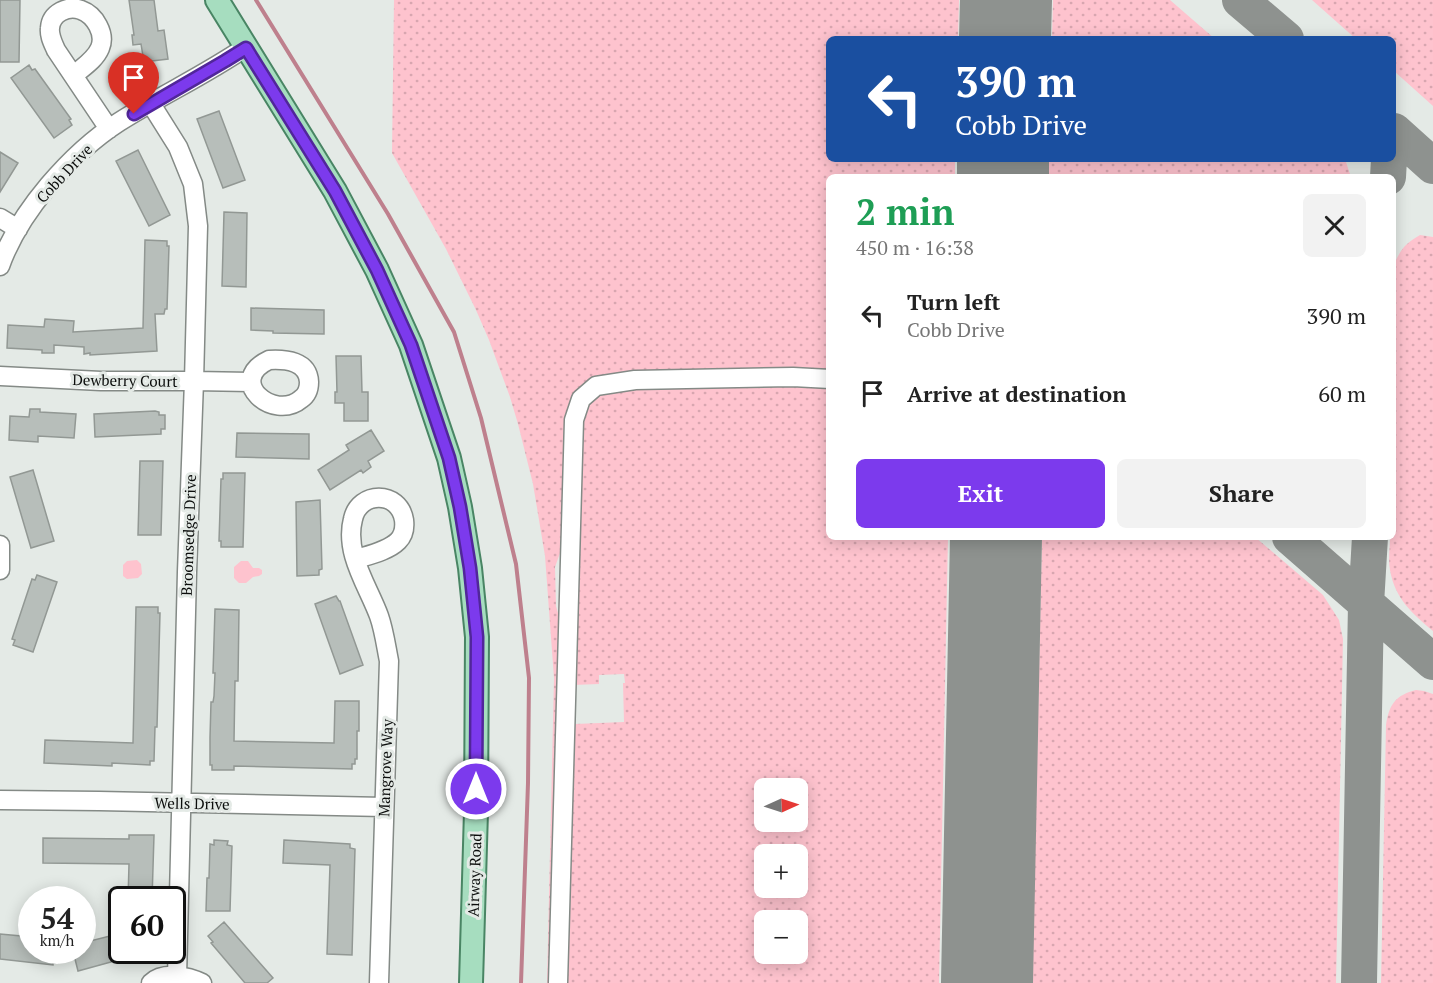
<!DOCTYPE html>
<html lang="en">
<head>
<meta charset="utf-8">
<style>
  body { margin:0; font-family:"PT Serif",serif; background:#f2f2f2; color:#222; height:100vh; display:flex; flex-direction:column; font-size:22px; white-space:nowrap }
  * { box-sizing:border-box; margin:0 }
  p { font-size:20px; color:#767676 }
  .icon { flex:none; width:33px; height:33px; fill:none; stroke:currentColor; stroke-width:2; stroke-linecap:round; stroke-linejoin:round }
  .map { position:relative; flex:1; overflow:hidden }
  .drawer { position:absolute; left:826px; top:174px; width:570px; height:366px; display:flex; flex-direction:column; background:#fff; border-radius:9px; box-shadow:0 3px 15px #0003 }
  .drawer>* { flex:none }
  .hud { position:absolute; left:826px; top:36px; width:570px; height:126px; border-radius:9px; box-shadow:0 3px 15px #0003; background:#1a4fa0; color:#fff; overflow:hidden }
  .needle { width:39px; rotate:87deg }
  .fabs { position:absolute; left:754px; top:778px; display:grid; gap:12px }
  .fabs a { display:grid; place-items:center; width:54px; height:54px; border-radius:9px; background:#fff; box-shadow:0 3px 15px #0003; font-size:30px }
  .speed { position:absolute; left:18px; top:886px; display:flex; gap:12px; font-size:30px; font-weight:700; text-align:center }
  .speed>* { display:grid; place-content:center; width:78px; height:78px; border-radius:50%; background:#fff; box-shadow:0 3px 15px #0003; line-height:1 }
  .speed small { font-size:15px; font-weight:400 }
  .speed .limit { border:3px solid #111; border-radius:9px; background:#fff; color:#111 }
  .pin { position:absolute; display:grid; place-items:center; width:51px; height:51px; color:#fff; margin:-62px -26px; border-radius:50% 50% 50% 0; rotate:-45deg; box-shadow:0 0 6px #0007 }
  .pin .icon { rotate:45deg }
  .me { position:absolute; width:66px; margin:-33px; rotate:0deg; stroke-linejoin:round; filter:drop-shadow(0 0 4px #0008) }
  .turn { display:flex; align-items:center; gap:21px; height:126px; padding:0 30px; font-size:27px }
  .turn .icon { width:78px; height:78px; stroke-width:2.5 }
  .turn b { display:block; font-size:42px; line-height:51px }
  .round { display:grid; place-items:center; flex:none; width:63px; height:63px; border-radius:9px; background:#f2f2f2 }
  .headline { display:flex; align-items:center; justify-content:space-between; height:102px; padding:0 30px }
  h1 { font-size:36px; font-weight:700; line-height:45px; color:#1e9e55 }
  .primary-button { display:flex; gap:12px; margin-top:auto; padding:12px 30px }
  .primary-button a { flex:1; height:69px; border-radius:9px; background:#7c3aed; color:#fff; font-size:24px; font-weight:700; line-height:69px; text-align:center }
  .primary-button a+a { background:#f2f2f2; color:#222 }
  ul { padding:0; list-style:none }
  li { display:flex; align-items:center; gap:18px; height:78px; padding:0 30px }
  li div { flex:1 }
  li b { display:block; font-size:22px }
  li em { font-style:normal }
  .map>svg:first-child { display:block }
  .grass { fill:url(#grass-dots); fill-rule:evenodd }
  .green { fill:#fec3ce }
  .lines { fill:none; stroke-linecap:round; stroke-linejoin:round }
  .stream { stroke:#be808d; stroke-width:4 }
  .taxiway { stroke:#8e928f; stroke-width:36 }
  .runway { stroke:#8e928f; stroke-width:92 }
  .building { fill:#b7beba; stroke:#929894; stroke-width:1.5 }
  .minor-casing { stroke:#848a86; stroke-width:21 }
  .major-casing { stroke:#498564; stroke-width:26 }
  .minor { stroke:#fff; stroke-width:18 }
  .major { stroke:#a6ddbf; stroke-width:22 }
  .route-casing { stroke:#51269a; stroke-width:15 }
  .route { stroke:#7c3aed; stroke-width:10 }
  .labels { text-anchor:middle; dominant-baseline:central; stroke-width:6; stroke-linejoin:round; paint-order:stroke }
  .street-label { font-size:15px; fill:#0b0d0c; stroke:#e4eae6 }
</style>
</head>
<body>
<div class="map">
<svg width="1433" height="983" viewBox="0 0 1433 983">
  <defs>
    <pattern id="grass-dots" width="8" height="8" patternUnits="userSpaceOnUse" patternTransform="scale(1.5)"><rect width="8" height="8" fill="#fec3ce"/><path d="M2 2h.1M6 6h.1" fill="none" stroke="#d8a6b0" stroke-width="1.8" stroke-linecap="round"/></pattern>
  </defs>
  <rect width="100%" height="100%" fill="#e4eae6"/>
  <path class="grass" d="M394,0H959L958,39H830V159H955V177H830L829,376L583,389L564,542L555,567L556,606L563,631L552,983H547L554,678L545,556L533,484L518,424L510,397L489,340L476,310L446,249L392,153Z
    M1053,0H1170L1215,39H1052Z
    M1312,0H1433V106L1394,71V39H1356Z
    M1049,159H1345L1351,177H1049Z
    M1420,235L1433,237V631C1412,613 1395,599 1390,570C1388,560 1390,548 1390,537H1394V392L1396,260C1403,246 1407,243 1420,235Z
    M794,385L829,386L830,537H948L939,983H561L577,440L587,404L598,393L631,387ZM624,674L625,683H623L624,722L575,724L573,685L599,684V675ZM765,789H798V822H765ZM765,855H798V888H765ZM765,921H798V954H765Z
    M1042,537H1255L1323,595L1339,620L1343,639L1336,983H1032Z
    M1416,690L1424,691L1433,694V983H1381L1386,725C1389,704 1396,695 1416,690Z"/>
  <path class="green" d="M137,560L141,564L142,574L138,578L127,579L123,576V565L127,561Z
    M241,561H248L253,568H259L262,570V574L259,576L253,577L246,583H239L234,578V567Z"/>
  <g class="lines">
    <path class="stream" d="M256,0L388,214L454,332L481,418L516,564L529,678L528,783L521,983"/>
    <path class="taxiway" d="M1240,0L1286,39
      M1394,131L1433,166
      M1388,177L1389,159
      M1290,537L1433,662
      M1359,983L1366,604L1370,537"/>
    <path class="runway" d="M1005,39L1006,0
      M1003,177V159
      M987,983L996,537"/>
  </g>
  <path class="building" d="M0,0H20L19,62H0Z
    M129,0H154L158,31L164,30L168,59L144,62L141,44L133,45L132,35H134Z
    M29,65L32,70L35,69L71,119L69,120L72,125L54,138L11,78Z
    M219,111L245,180L223,188L197,119Z
    M138,150L170,215L149,226L116,161Z
    M0,152L18,163L0,192Z
    M224,212L247,213L246,287L222,286Z
    M145,240L167,241V246H169L167,309H165L164,314H155L157,351L90,355V353L84,354V347L54,345V353H42V350L7,348L8,325L44,327L45,319L74,321L73,332L143,328Z
    M251,308L324,310V334L273,333V331L251,330Z
    M336,356H361L362,392H368V421H344V403H335V392H337Z
    M30,409H40V412L76,414L74,438L38,436V442L9,440L10,416L29,417Z
    M155,411L159,412V415H165V429H161V434L95,437L94,414Z
    M371,430L384,451L368,461L371,467L363,473L361,470L330,490L318,470L349,450L346,445Z
    M237,433L309,434V459L236,457Z
    M140,461H163L161,535H138Z
    M33,470L54,541L31,548L10,477Z
    M223,473H245L243,547H221V541H219L221,479H223Z
    M320,500L322,569L319,570V575L297,576L296,502Z
    M37,575L57,582L33,652L13,645L15,640L12,639L32,579L35,580Z
    M336,596L339,601H340L363,665L340,674L315,604Z
    M136,607H158V613H160L157,727H155L154,761H150V765L112,763V766L44,763L45,740L133,743Z
    M215,609L239,610L238,681H235L234,741L334,743L335,701H359V731H357V759H355V764H352V769L234,766V770H212V765H210V738L211,702H213L214,696L215,673H213Z
    M129,835H154L152,900H128L129,864L43,863V838L129,839Z
    M214,840L228,841L227,845L232,846L230,911H206L207,878H209L210,844L214,845Z
    M284,840L350,844V848L355,849L352,955L327,954L330,865L283,863Z
    M224,922L273,978L267,983H245L211,943L213,942L208,936Z
    M122,933V959L78,971L73,951H82V943Z
    M0,934L32,937V951H60L58,963H53V965L0,959Z"/>
  <g class="lines">
    <g class="minor-casing">
      <path id="minor" d="M74,75C83,67 95,60 100,48C106,34 95,15 81,10C68,5 51,13 50,28C49,36 53,43 56,50L109,129
        M151,104L178,147L193,184L198,226L194,381L187,572L177,977
        M0,218L18,229
        M0,266C19,212 71,153 119,122C160,96 205,75 246,47
        M269,360C286,359 308,361 309,382C309,389 307,395 301,399C274,422 225,381 269,360Z
        M0,376L101,381H194L251,382
        M0,545V570
        M356,559C369,555 388,551 398,541C404,535 405,528 404,520C399,490 359,491 353,519C344,553 368,586 379,616C384,630 386,646 389,661L379,983
        M0,800L99,801L384,807
        M151,983C163,971 188,976 202,983
        M558,983L574,420L581,399L596,386L635,380L793,377L830,379"/>
    </g>
    <g class="major-casing">
      <path id="major" d="M217,0L335,191L377,270L411,345L449,458L460,507L470,568L477,637L476,811L471,983"/>
    </g>
    <use href="#minor" class="minor"/>
    <use href="#major" class="major"/>
  </g>
  <g class="lines">
    <g class="route-casing">
      <path id="route" d="M134,114L225,61L246,48L335,191L377,270L411,345L449,458L460,507L470,568L477,637L476,789"/>
    </g>
    <use href="#route" class="route"/>
  </g>
  <g class="labels">
    <g class="street-label">
      <text transform="translate(64 173) rotate(-47)">Cobb Drive</text>
      <text transform="translate(125 380) rotate(1)">Dewberry Court</text>
      <text transform="translate(188 535) rotate(-88)">Broomsedge Drive</text>
      <text transform="translate(385 768) rotate(-88)">Mangrove Way</text>
      <text transform="translate(192 803) rotate(1)">Wells Drive</text>
      <text transform="translate(474 875) rotate(-88)">Airway Road</text>
    </g>
  </g>
</svg>
<div class="fabs">
<a><svg class="needle" viewBox="-14 -14 28 28"><path d="M0-13l5 13h-10z" fill="#e53935"/><path d="M0 13l5-13h-10z" fill="#767676"/></svg></a>
<a>+</a>
<a>−</a>
</div>
<div class="speed"><div>54<small>km/h</small></div><div class="limit">60</div></div>
<div class="pin" style="left:134px;top:114px;background:#d93025"><svg class="icon" aria-label="arrive" viewBox="0 0 24 24"><path d="M6 21V4h12l-3 4 3 4H6"/></svg></div>
<svg class="me" style="left:476px;top:789px" viewBox="-20 -20 40 40"><circle r="17" fill="#7c3aed" stroke="#fff" stroke-width="3"/><path d="M0-11L8 9 0 5-8 9z" fill="#fff"/></svg>
<div class="hud">
<div class="turn"><svg class="icon" aria-label="left" viewBox="0 0 24 24"><path d="M17 20v-9H6M10 6l-5 5 5 5"/></svg><div><b>390 m</b>Cobb Drive</div></div>
</div>
<section class="drawer">
<div class="headline"><div><h1>2 min</h1><p>450 m · 16:38</p></div><a class="round"><svg class="icon" aria-label="close" viewBox="0 0 24 24"><path d="M6 6l12 12M18 6L6 18"/></svg></a></div>
<ul>
<li><svg class="icon" aria-label="left" viewBox="0 0 24 24"><path d="M17 20v-9H6M10 6l-5 5 5 5"/></svg><div><b>Turn left</b><p>Cobb Drive</p></div><em>390 m</em></li>
<li><svg class="icon" aria-label="arrive" viewBox="0 0 24 24"><path d="M6 21V4h12l-3 4 3 4H6"/></svg><div><b>Arrive at destination</b></div><em>60 m</em></li>
</ul>
<div class="primary-button"><a>Exit</a><a>Share</a></div>
</section>
</div>
</body>
</html>
